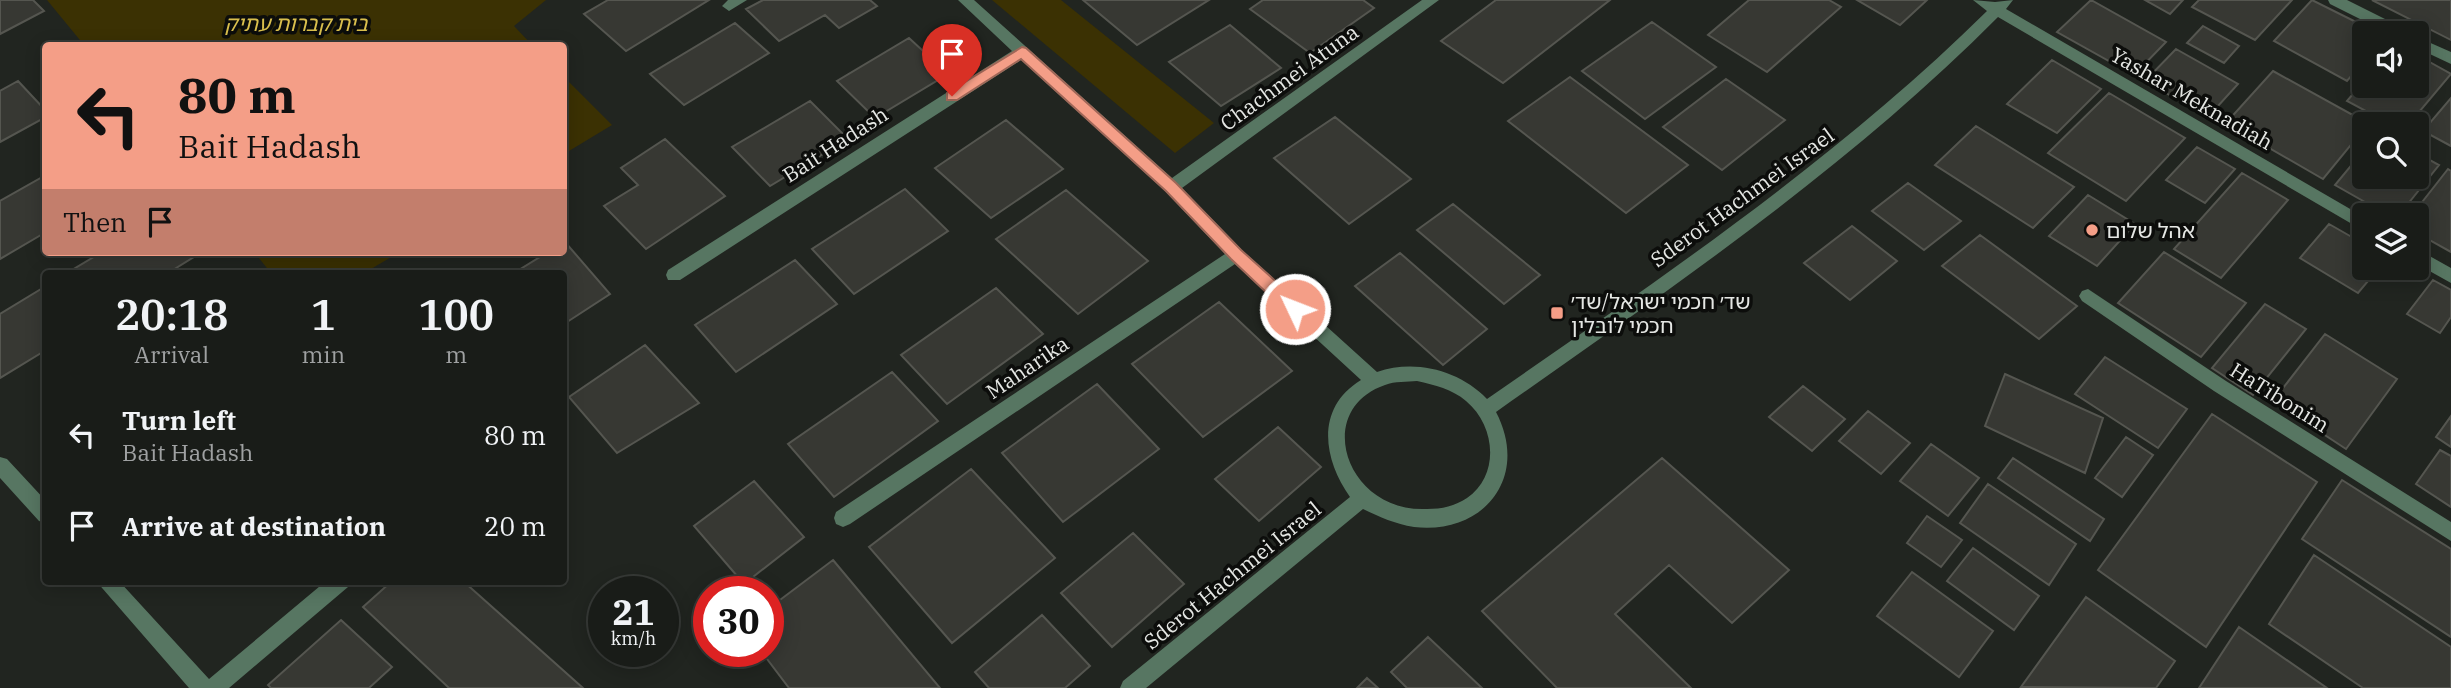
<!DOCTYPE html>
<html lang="en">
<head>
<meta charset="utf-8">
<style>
  body { margin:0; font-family:"IBM Plex Serif","Noto Sans Hebrew",serif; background:#262925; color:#f1f3f6; height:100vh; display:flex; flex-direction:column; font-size:26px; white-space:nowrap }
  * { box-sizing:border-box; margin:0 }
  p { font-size:23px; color:#9fa1a2 }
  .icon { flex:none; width:38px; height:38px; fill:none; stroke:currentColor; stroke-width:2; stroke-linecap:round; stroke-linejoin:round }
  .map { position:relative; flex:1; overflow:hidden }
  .drawer { position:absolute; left:42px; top:270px; width:525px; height:315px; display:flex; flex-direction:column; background:#191c18; border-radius:7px; box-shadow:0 4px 18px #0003,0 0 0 2px #373a37 }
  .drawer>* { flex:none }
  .guide { position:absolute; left:42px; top:42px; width:525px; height:214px; border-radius:7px; box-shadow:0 4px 18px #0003,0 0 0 2px #373a37; background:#f49e87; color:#111; overflow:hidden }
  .tools { position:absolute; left:2352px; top:21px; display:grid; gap:14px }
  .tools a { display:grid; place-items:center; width:77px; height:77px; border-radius:7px; background:#191c18; box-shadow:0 4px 18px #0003,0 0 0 2px #373a37; font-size:35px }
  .speed { position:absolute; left:588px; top:576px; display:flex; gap:14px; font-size:35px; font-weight:700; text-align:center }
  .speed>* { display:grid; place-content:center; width:91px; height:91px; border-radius:50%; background:#191c18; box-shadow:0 4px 18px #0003,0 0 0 2px #373a37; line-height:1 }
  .speed small { font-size:18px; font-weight:400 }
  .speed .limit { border:10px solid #d22; background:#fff; color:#111 }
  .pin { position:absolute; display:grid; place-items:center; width:60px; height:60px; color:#fff; margin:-72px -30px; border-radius:50% 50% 50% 0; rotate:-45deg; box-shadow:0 0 7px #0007 }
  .pin .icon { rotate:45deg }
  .me { position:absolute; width:77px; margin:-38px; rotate:313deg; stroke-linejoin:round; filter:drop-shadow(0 0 5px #0008) }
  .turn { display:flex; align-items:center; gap:24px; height:147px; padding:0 21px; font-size:32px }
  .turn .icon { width:91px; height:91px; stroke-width:2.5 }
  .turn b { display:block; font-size:49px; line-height:60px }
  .then { display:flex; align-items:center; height:66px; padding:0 21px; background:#0003; gap:14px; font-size:26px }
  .eta { display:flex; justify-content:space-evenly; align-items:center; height:119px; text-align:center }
  .eta b { font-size:42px; font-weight:600; line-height:49px }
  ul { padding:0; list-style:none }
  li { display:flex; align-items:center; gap:21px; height:91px; padding:0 21px }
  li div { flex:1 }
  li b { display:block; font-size:26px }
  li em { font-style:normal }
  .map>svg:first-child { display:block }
  .green { fill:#3b3103 }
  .building { fill:#373833; stroke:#555650; stroke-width:2 }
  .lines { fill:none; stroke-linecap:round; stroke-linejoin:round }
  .minor { fill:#577662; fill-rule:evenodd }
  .route { fill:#f49e87; stroke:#9f6758; stroke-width:2 }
  .poi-dot { fill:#f49e87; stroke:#0c0d0b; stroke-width:2.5 }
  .labels { text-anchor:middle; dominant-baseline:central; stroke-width:7; stroke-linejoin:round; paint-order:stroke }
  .park-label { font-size:21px; font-style:italic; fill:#d9bf4d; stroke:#0c0d0b }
  .street-label { font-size:21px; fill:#e5e7e4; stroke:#0c0d0b }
  .poi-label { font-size:21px; fill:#e5e7e4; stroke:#0c0d0b; text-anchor:start }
</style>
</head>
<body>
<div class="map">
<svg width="2451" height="688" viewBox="0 0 2451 688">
  <rect width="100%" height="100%" fill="#212520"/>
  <path class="green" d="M47,0H546L514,26L533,46L84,45Z
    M992,0H1061L1214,123L1175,153Z
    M564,77L612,125L564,154Z
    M254,252H400L364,273H271Z"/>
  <path class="building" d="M0,0H33L44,11L0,34Z
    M608,0H709L626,51L584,14Z
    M763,0H870L877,6L839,28L825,15L779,41L746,9Z
    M1083,0H1209L1137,45Z
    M1263,0H1363L1374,8L1310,53L1250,9Z
    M1496,0H1610L1503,83L1441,41Z
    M1749,0H1829L1841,7L1767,72L1708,35Z
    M1857,0H1927L1900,25Z
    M2091,0L2166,42L2134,75L2057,32Z
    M2145,0H2183L2170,14Z
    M2199,0H2292L2255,40L2192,7Z
    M2312,0L2378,33H2364V61L2347,81L2274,41Z
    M2372,0H2451V40Z
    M1652,22L1716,67L1645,119L1582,71Z
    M735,23L769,53L684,105L650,74Z
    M1230,25L1281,68L1221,106L1169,62Z
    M2203,26L2239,46L2224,63L2187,43Z
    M909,38L948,74L875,118L837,81Z
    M2176,49L2238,84L2208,117L2145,81Z
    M2417,55L2451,74L2409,124H2390L2347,101L2364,81V86H2417Z
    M2052,60L2101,89L2057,133L2007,104Z
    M2273,71L2369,124H2364V129L2323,179L2226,123Z
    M1570,77L1688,165L1626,213L1508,121Z
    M1726,79L1785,120L1722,170L1663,127Z
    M18,81L46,111V117L0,142V91Z
    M2109,93L2185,138L2126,201L2048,153Z
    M2451,98V146L2423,131Z
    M810,101L848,139L770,186L732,147Z
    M1335,117L1411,179L1349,224L1274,158Z
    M1006,120L1063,169L991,218L935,168Z
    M1976,126L2074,187L2033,228L1935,165Z
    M665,139L725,196L646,249L604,206L638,185L621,168Z
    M2197,147L2235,169L2205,203L2166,180Z
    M2364,150V177H2417V153L2439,165L2399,215H2388L2335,185Z
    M2448,169L2451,171V252L2417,233V215H2412Z
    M2242,173L2288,200L2221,278L2174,249Z
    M46,175V232L0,259V201Z
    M1908,183L1961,221L1924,250L1872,211Z
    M905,189L948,231L854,294L812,249Z
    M1066,190L1148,261L1078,314L996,239Z
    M2088,195L2135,224L2097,266L2049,236Z
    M1453,204L1540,275L1504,304L1417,230Z
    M2329,224L2364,244V268H2379L2358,293L2300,258Z
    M1852,226L1897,261L1850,300L1804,263Z
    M1980,235L2077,306L2039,339L1942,266Z
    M565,242L610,294L564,324V273H514L548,252H564Z
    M102,252H202L168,273H67Z
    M2164,252L2246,303L2201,357L2118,303Z
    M1400,253L1487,329L1443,365L1355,286Z
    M795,260L837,304L736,372L695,325Z
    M2433,280L2451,290V317L2440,333L2407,314Z
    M46,286V350L0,378V314Z
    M996,288L1043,334L947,404L901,355Z
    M1219,302L1292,371L1203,437L1132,364Z
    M2265,304L2306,329L2253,395L2212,368Z
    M2325,334L2397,379L2346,449L2273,401Z
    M645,345L699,403L617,453L569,397Z
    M2105,357L2187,409L2158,448L2075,394Z
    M892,372L938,421L834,497L788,444Z
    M2005,374L2103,418L2085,473L1985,426Z
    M1097,384L1159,449L1063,522L1002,453Z
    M1803,386L1845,419L1812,451L1769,417Z
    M1868,411L1910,443L1881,474L1839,441Z
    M2212,414L2317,482L2206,647L2098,570Z
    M2451,416V447L2436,437Z
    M1278,427L1321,467L1259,521L1215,479Z
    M2126,437L2153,455L2122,497L2095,478Z
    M1931,444L1979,478L1948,516L1900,481Z
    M2440,450L2451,456V507L2416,484Z
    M1662,458L1789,570L1732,623L1669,565L1615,614L1691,688H1557L1482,611Z
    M2013,458L2104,519L2090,541L1998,478Z
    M971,469L1055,558L952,643L869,547Z
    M2342,480L2451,549V637L2302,539Z
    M754,481L804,537L744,584L694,526Z
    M1988,484L2076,544L2049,585L1960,523Z
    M1927,516L1962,540L1941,567L1907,543Z
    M1133,533L1184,584L1112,647L1061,593Z
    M1973,548L2039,596L2014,630L1947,581Z
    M2314,555L2451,647V688H2363L2269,624Z
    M833,560L940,688H789L761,651H768V609Z
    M1912,572L1993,631L1959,677L1877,616Z
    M392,581H463L583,688H449L363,607Z
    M2086,597L2175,661L2156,688L2021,687Z
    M1042,615L1090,666L1065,688H989L975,672Z
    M341,620L392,667L369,688H271L268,685Z
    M2239,627L2327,688H2199Z
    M1428,637L1482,688H1407L1391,672Z
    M1367,678L1378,688H1357Z"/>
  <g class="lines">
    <path class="minor" d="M728,0H747L729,11L722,6Z
      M958,0H974L1172,178L1422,0H1439L1182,188L1242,250L1377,372C1415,359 1459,370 1487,399C1661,278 1836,160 1987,11L1973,0L1995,2L2013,0L2006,9L2364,217V231L1998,17C1847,169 1670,289 1496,412C1530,477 1484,535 1414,527C1395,524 1380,517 1363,509L1146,688H1120L1123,681L1350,497C1323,459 1315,408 1361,380L1235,264L850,524L843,527L836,524L834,518L836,512L1225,254L1165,191L1021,60L680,280H668L666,275L668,270L1012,51ZM1417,381C1435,385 1452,389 1466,401C1496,426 1500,475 1467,498C1455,506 1442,509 1427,509C1346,513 1312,410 1385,385C1395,381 1407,382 1417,381Z
      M2328,0H2347L2405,29L2407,33H2388L2330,4Z
      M2417,37L2451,52V64L2417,48Z
      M2417,249L2451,268V283L2417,264Z
      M2088,289L2226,381L2451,522V541L2214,391L2082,301L2079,296L2082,291Z
      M0,457L7,459L46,501V523L39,521L0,478Z
      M96,581H119L209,679L326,581H351L348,587L229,688H189Z"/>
  </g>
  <path class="route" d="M1022,47L1026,48L1176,183L1241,250L1301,304L1303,309L1301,314H1289L1231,259L1166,191L1021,59L957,100H947V93Z"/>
  <g class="poi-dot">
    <circle cx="2092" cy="230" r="7"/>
    <rect x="1550" y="306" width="14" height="14" rx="3.5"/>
  </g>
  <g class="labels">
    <g class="park-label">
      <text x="296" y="23">בית קברות עתיק</text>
    </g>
    <g class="street-label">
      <text transform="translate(1289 77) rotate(-36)">Chachmei Atuna</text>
      <text transform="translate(2192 98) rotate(30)">Yashar Meknadiah</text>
      <text transform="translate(835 144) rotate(-33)">Bait Hadash</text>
      <text transform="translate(1742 197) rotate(-36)">Sderot Hachmei Israel</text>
      <text transform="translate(1027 367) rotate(-34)">Maharika</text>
      <text transform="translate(2280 397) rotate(32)">HaTibonim</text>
      <text transform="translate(1232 575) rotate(-39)">Sderot Hachmei Israel</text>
    </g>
    <g class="poi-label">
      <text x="2106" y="230">אהל שלום</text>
      <text x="1571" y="301">שד׳ חכמי ישראל/שד׳<tspan x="1571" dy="24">חכמי לובלין</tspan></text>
    </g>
  </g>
</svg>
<div class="tools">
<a><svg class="icon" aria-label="sound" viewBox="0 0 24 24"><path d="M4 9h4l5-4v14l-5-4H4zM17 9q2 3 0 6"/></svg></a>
<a><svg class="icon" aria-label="search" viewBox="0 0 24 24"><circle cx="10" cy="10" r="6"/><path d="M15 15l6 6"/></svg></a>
<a><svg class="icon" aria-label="layers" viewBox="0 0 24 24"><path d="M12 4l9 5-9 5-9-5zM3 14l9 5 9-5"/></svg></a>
</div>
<div class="speed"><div>21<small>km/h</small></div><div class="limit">30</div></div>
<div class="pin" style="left:952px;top:96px;background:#d93025"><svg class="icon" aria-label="arrive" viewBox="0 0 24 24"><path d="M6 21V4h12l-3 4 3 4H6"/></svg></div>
<svg class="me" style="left:1295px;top:309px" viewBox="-20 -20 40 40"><circle r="17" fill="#f49e87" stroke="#fff" stroke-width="3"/><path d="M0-11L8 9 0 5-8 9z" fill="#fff"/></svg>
<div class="guide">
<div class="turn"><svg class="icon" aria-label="left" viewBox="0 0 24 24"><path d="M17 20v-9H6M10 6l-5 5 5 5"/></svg><div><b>80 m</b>Bait Hadash</div></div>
<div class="then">Then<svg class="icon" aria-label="arrive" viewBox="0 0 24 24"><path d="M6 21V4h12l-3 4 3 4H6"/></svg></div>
</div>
<section class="drawer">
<div class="eta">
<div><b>20:18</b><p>Arrival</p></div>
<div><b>1</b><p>min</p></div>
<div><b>100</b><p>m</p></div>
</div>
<ul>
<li><svg class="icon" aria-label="left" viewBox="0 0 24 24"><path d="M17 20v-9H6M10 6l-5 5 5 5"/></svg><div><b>Turn left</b><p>Bait Hadash</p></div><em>80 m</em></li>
<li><svg class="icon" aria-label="arrive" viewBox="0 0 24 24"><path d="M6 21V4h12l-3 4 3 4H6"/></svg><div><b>Arrive at destination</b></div><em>20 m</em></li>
</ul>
</section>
</div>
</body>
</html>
